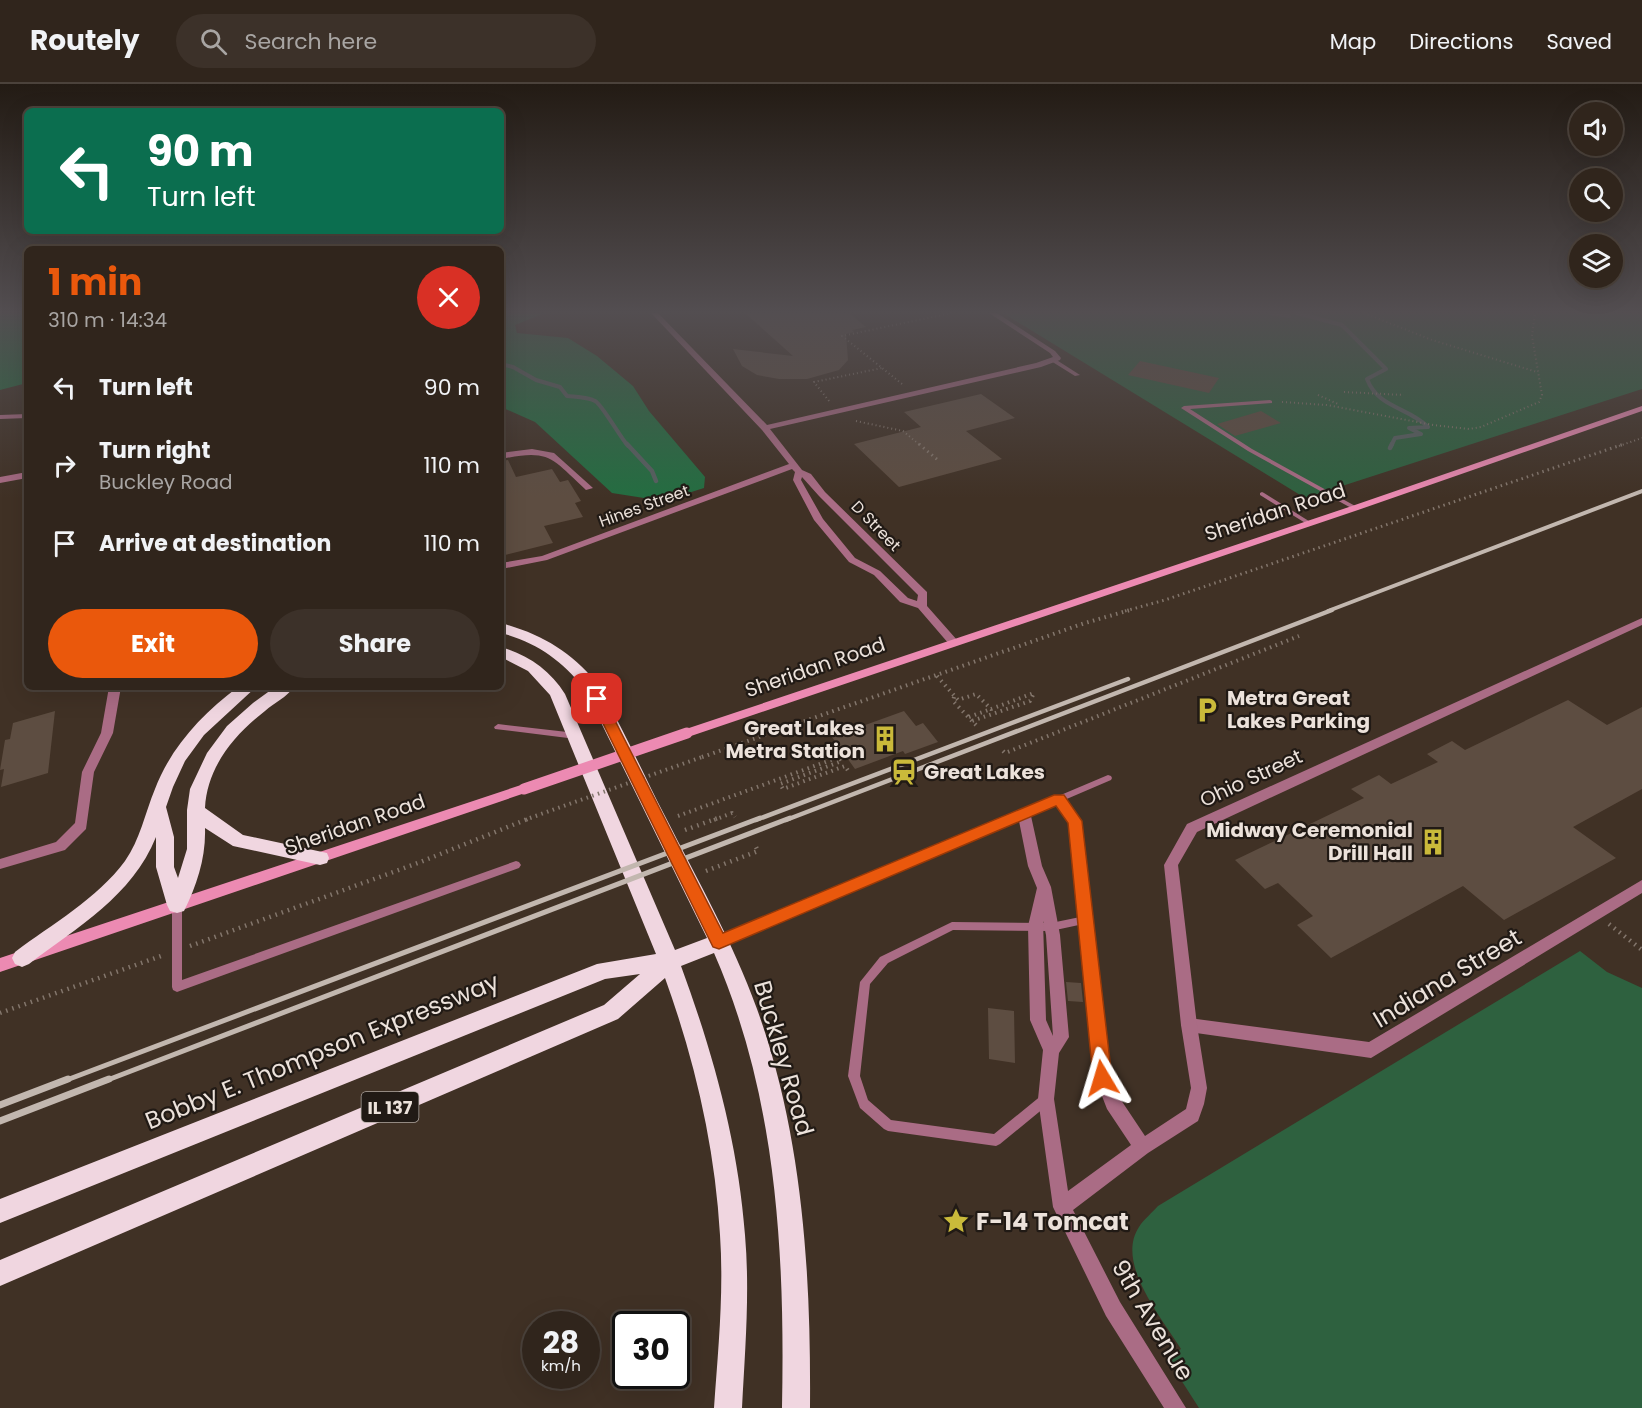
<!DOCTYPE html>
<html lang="en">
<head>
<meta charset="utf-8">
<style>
  body { margin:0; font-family:Poppins,sans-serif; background:#3c3129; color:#f1f3f6; height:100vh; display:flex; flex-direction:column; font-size:22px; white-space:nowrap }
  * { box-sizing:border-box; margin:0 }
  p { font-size:20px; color:#a8a5a3 }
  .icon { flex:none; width:33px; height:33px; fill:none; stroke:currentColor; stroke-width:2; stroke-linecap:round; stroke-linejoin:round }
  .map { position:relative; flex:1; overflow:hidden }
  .details { position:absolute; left:24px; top:162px; width:480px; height:444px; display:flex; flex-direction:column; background:#30251c; border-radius:9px; box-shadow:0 6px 24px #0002,0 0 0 2px #4b423b }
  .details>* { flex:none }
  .banner { position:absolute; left:24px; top:24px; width:480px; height:126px; border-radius:9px; box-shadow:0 6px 24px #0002,0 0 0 2px #4b423b; background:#0b6e4f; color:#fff; overflow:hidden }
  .controls { position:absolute; left:1569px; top:18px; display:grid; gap:12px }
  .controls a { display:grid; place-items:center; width:54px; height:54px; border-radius:50%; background:#30251c; box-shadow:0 6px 24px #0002,0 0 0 2px #4b423b; font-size:30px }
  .speed { position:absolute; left:522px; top:1227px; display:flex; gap:12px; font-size:30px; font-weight:700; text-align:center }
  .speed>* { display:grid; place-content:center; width:78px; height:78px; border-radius:50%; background:#30251c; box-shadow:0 6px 24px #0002,0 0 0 2px #4b423b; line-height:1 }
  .speed small { font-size:15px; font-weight:400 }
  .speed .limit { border:3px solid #111; border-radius:9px; background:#fff; color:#111 }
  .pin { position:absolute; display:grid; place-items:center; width:51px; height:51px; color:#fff; margin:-26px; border-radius:12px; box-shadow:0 3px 9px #0006 }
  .me { position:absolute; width:66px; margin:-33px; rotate:353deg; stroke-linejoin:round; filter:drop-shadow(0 0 4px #0008) }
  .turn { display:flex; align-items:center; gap:21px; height:126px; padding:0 24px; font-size:27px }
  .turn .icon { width:78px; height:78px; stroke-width:2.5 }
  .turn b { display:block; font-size:42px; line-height:51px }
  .round { display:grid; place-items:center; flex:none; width:63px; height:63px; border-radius:32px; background:#3c3129 }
  .headline { display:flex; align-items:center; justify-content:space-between; height:102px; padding:0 24px }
  h1 { font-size:36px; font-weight:700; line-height:45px; color:#ea580c }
  .cta { display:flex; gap:12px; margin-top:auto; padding:12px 24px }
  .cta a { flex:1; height:69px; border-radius:36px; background:#ea580c; color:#fff; font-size:24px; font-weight:700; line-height:69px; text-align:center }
  .cta a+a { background:#3c3129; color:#f1f3f6 }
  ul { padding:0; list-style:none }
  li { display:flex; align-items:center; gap:18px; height:78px; padding:0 24px }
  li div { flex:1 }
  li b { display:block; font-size:22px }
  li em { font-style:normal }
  header { display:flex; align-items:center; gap:36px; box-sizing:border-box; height:84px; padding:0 30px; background:#30251c; border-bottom:2px solid #4b423b }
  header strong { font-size:28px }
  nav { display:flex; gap:33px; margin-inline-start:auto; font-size:21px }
  .search { width:420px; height:54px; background:#3c3129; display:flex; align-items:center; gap:15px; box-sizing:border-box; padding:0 21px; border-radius:33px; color:#a8a5a3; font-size:22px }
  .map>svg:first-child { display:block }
  .green { fill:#2e613f }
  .forest { fill:#246d41 }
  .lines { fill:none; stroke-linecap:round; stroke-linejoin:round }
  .stream-far1 { stroke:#566060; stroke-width:4 }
  .stream { stroke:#566060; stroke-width:4.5 }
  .building { fill:#5d4d41 }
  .path-far3 { stroke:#83766c; stroke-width:2; stroke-dasharray:1 3; stroke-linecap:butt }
  .path-far2 { stroke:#83766c; stroke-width:3; stroke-dasharray:1.5 4; stroke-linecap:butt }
  .path-far1 { stroke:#83766c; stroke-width:4; stroke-dasharray:1.5 4.5; stroke-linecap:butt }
  .path { stroke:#83766c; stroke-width:4.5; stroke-dasharray:1.5 5; stroke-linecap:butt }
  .service { fill:#aa6c85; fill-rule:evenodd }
  .pedestrian { fill:#aa6c85; fill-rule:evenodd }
  .minor { fill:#aa6c85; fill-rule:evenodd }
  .secondary { fill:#ec8ab2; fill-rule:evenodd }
  .trunk { fill:#f0d6e0; fill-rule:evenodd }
  .rail-far3 { stroke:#c2b7af; stroke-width:4 }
  .rail-far2 { stroke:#c2b7af; stroke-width:4.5 }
  .rail-far1 { stroke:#c2b7af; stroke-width:5 }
  .rail { stroke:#c2b7af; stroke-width:7 }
  .path-bridge { stroke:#83766c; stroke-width:4; stroke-dasharray:1.5 4.5; stroke-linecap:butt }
  .secondary-bridge { stroke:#ec8ab2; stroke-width:11 }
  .route { fill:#ea580c; stroke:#983908; stroke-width:1.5 }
  .labels { text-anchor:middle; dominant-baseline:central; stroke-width:4.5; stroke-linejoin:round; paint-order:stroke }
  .far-street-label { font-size:16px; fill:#ece2db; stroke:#211a15 }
  .shield { fill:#211a15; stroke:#afa6a0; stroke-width:1.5 }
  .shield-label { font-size:18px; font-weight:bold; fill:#ece2db }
  .street-label { font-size:20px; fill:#ece2db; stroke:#211a15 }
  .poi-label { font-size:20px; font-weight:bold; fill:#ece2db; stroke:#211a15; text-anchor:start }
  .near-street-label { font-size:24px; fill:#ece2db; stroke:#211a15 }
  .near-poi-label { font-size:24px; font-weight:bold; fill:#ece2db; stroke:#211a15; text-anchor:start }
</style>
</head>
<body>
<header>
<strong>Routely</strong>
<div class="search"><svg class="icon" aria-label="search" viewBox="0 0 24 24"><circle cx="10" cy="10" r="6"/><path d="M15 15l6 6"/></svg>Search here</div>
<nav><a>Map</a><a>Directions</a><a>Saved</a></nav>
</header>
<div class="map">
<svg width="1642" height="1324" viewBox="0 0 1642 1324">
  <rect width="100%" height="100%" fill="#403125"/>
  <path class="green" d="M1003,229H1642V305L1305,414Z
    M1580,867L1607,888L1642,904V1324H1199L1167,1274L1181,1265C1162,1234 1115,1179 1139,1143C1144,1135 1152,1129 1158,1122Z"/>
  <path class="forest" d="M0,229H27V299L0,306Z
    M501,229H545L515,241L517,249L568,254L597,272L633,302L649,327L705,393L704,404L663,417L612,409L535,338L501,323Z"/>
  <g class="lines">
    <path class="stream-far1" d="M1271,229L1289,232L1286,229
      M1297,229L1342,241L1386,285L1367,295C1378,324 1408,323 1428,343L1409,344L1421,350L1395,354L1391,362
      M501,280L513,283L536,296L560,303L567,312C575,313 587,313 595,317C601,319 620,353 628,362"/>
    <path class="stream" d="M627,360L652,387L656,397
      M1390,364L1392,360"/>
  </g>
  <path class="building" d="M745,229H849L866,243L852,246L854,248L846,250L848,276L839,286L807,295H779L757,291L742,282L733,265L793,272Z
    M1140,277L1219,294L1209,309L1128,291Z
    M981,310L1015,334L966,347L1002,375L899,403L854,360L921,343L904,328Z
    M1261,327L1281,339L1235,352L1217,340Z
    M508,376L516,393L552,385L560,398L568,396L581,417L575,419L583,433L544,442L553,459L501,472V377Z
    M1568,616L1607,641L1642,623V705L1573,743L1616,774L1504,836L1463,802L1331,874L1297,841L1313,832L1278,799L1265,805L1235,776L1364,714L1351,705L1379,691L1391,700L1438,678L1427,670L1452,657L1465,666Z
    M55,627L48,689L1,703L4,685L0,686L5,656L10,655L13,639Z
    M904,627L916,642L923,639L938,658L905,670L903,667L855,685L832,653Z
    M1066,898L1081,899L1083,918L1068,917Z
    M988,924L1014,927L1015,979L989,975Z"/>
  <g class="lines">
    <path class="path-far3" d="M1364,229L1432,256L1537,288
      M902,300L842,252L952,229
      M1344,308L1404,311
      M1318,311L1338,320
      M829,317L814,298L882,284
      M1282,318L1327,321L1433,341L1469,345L1481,343L1539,318L1542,311L1532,252L1535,229
      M856,337L903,347L921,362
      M1619,362L1642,354"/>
    <path class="path-far2" d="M919,360L939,377
      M1125,527L1165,516L1624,360"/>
    <path class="path-far1" d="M937,592L958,616L976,610L991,625L1034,609
      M954,613L953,617L972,637
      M969,633L991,625
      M976,641L972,637L1030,617L1034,609
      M1003,667L1005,669L1299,552
      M702,673L1085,539L1130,526
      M678,732L839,673L842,677L780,700L783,705L845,682L849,688
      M526,736L530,734
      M714,736L732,729L735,733"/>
    <path class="path" d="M685,746L718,734
      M706,787L758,767L756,763
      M1609,840L1642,866
      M190,862L418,779L530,734
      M0,929L164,871"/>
    <path class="service" d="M1051,275H1055L1080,291L1075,292L1051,277Z
      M1270,316L1272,317V319L1190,325L1252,365L1357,423V425H1353L1248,367L1181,324L1184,322Z
      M1262,408L1264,409L1312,439L1311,440H1307L1260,411V409Z
      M498,640L576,649L580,652L576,655L495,645L494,643Z
      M1108,691L1111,692L1112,694L1111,696L1062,717H1056L1055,715L1056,713Z
      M516,777L519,778L521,781L519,784L177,908L173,906L172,903V821L174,818L177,817L180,818L182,821V896Z
      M1085,832L1088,833L1090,836L1088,839L1051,847L953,846L888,879L870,900L860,992L868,1016L891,1036L994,1050L1042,1011L1046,1009L1050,1011L1052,1015L1050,1019L1000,1060L996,1062L888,1047L884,1045L860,1024L848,992L860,898L880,873L952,838L1051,839Z"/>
    <path class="pedestrian" d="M1642,796V809L1371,974L1189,948L1184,946L1181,941L1184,936L1189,934L1369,958Z"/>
    <path class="minor" d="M651,229H658L767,341L1036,279L1053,273L1050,269L989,229H997L1055,267L1061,274L1060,276L1041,283L770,345L802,386L811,390L825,408L927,508V522L957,556L958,558L957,560H949L918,524L900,518L874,491L849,478L814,436L793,396L795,388L792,385L547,476L501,485V479L542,472L789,380L762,346ZM802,393L819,412L918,511L917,517L908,514L880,487L855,474L823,435L801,396Z
      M27,330V334L0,335V331Z
      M532,365L554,369L593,404L586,406C551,374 551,365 501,375V369Z
      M27,388V394L0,399V393Z
      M1642,534V541L1197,748L1178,781L1197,941L1207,1004L1204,1020L1198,1037L1148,1069L1073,1126L1120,1218L1186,1324H1164L1106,1232L1053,1123L1038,1015L1043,966L1030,936L1028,842L1037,804L1028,782L1019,737L724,862L719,864L714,862L712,858L714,854L1055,712H1063L1081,737L1111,994L1119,1013L1145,1052L1186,1025L1191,1004L1181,941L1164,781L1187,740ZM1057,721L1069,738L1095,994L1107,1025L1131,1061L1068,1107L1054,1015L1059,969L1069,953L1060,851L1051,803L1042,782L1031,732ZM1043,837L1046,851L1053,952L1046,936Z
      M109,603H121L113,649L94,688L86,745L65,766L0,785V775L56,758L75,739L82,688L101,649Z"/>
    <path class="secondary" d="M1642,322V327L1358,426L691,652H683L681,649L683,646L1352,422Z
      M524,700L528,702L530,705L528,708L0,888V874Z"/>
    <path class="trunk" d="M501,539C541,550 570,567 596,598C622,641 642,688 665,732C697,795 733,858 757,925C803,1052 811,1190 810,1324H782C785,1169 777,1013 714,869L681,882C713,969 738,1058 745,1151C750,1208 745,1267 742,1324H714C718,1267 724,1209 720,1151C715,1063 695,977 665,894L618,935L0,1202V1176L604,921L640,890L605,895L0,1139V1115L597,880L656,870L550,611L528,587L501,573V563C528,571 550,586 565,610L675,866L707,854L584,604C561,576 536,558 501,549Z
      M238,603H256L204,651L185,677L173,703L166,723L174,753V783L178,794L187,765V726L190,705L207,669L227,642L253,619L275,603H294C287,613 274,619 265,627C234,651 207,683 205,724L243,751L327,769L329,774L327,779L320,781L233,762L205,744C206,773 197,801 184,827L177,829L170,827L167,821L156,783V753C132,812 78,843 29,880L22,883L15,880L12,874L15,868C52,840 97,815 125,777C140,756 145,729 155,705C171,663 202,630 238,603Z"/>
    <path class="rail-far3" d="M1328,527L1642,407"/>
    <path class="rail-far2" d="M756,736L1128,595
      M786,736L1332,526"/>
    <path class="rail-far1" d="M64,997L760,734
      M105,997L790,734"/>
    <path class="rail" d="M0,1021L68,995
      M0,1037L109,995"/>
    <path class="path-bridge" d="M530,734L702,673"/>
    <path class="secondary-bridge" d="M524,705L687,649"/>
  </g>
  <linearGradient id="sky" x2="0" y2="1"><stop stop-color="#231b14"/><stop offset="0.55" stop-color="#534e51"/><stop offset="1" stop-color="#534e51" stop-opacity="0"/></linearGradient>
  <rect width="1642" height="414" fill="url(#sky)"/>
  <path class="route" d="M597,610L604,615L723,849L1054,711H1064L1082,737L1112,994L1109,1000L1102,1003L1096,1000L1093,994L1068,739L1056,722L719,865L713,863L591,615Z"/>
  <defs>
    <g id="parking-bare" transform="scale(2.07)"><path d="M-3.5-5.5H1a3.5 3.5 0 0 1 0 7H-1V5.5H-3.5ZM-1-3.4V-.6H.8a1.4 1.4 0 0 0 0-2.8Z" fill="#caba3a" stroke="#211a15" stroke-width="2.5" paint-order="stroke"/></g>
    <g id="building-bare" transform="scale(2.07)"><path d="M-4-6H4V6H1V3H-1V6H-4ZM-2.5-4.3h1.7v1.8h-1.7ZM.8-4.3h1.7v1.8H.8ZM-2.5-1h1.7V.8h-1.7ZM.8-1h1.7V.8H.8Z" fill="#caba3a" stroke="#211a15" stroke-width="2.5" paint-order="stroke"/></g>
    <g id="station-bare" transform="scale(2.07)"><path d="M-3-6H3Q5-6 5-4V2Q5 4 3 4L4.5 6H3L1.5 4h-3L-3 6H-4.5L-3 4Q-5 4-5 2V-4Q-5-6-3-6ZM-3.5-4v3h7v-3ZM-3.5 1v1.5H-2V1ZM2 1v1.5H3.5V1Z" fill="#caba3a" stroke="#211a15" stroke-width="2.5" paint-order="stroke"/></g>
    <g id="sight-bare" transform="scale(2.07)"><path d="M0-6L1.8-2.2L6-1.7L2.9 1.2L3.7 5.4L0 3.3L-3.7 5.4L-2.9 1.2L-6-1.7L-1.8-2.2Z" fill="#caba3a" stroke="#211a15" stroke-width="2.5" paint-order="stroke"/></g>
  </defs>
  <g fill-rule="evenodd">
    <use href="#parking-bare" x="1207" y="626"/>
    <use href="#building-bare" x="885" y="655"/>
    <use href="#station-bare" x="904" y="688"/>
    <use href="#building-bare" x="1433" y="758"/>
    <use href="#sight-bare" x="956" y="1137"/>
  </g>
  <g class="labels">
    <g class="far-street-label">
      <text transform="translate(644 422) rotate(-20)">Hines Street</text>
      <text transform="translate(876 442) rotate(46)">D Street</text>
    </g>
    <rect class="shield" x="361.5" y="1008" width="57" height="30" rx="4.5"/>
    <g class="shield-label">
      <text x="390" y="1023">IL 137</text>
    </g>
    <g class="street-label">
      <text transform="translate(1275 428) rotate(-18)">Sheridan Road</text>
      <text transform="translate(815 583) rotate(-19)">Sheridan Road</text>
      <text transform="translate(1251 694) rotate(-25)">Ohio Street</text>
      <text transform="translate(355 740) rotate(-19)">Sheridan Road</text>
    </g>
    <g class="poi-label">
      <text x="1227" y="614">Metra Great<tspan x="1227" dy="23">Lakes Parking</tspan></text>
      <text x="865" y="644" text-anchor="end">Great Lakes<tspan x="865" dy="23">Metra Station</tspan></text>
      <text x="924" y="688">Great Lakes</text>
      <text x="1413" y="746" text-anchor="end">Midway Ceremonial<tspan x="1413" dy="23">Drill Hall</tspan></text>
    </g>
    <g class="near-street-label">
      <text transform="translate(1447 894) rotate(-31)">Indiana Street</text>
      <text transform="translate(322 967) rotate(-22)">Bobby E. Thompson Expressway</text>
      <text transform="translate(784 974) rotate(74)">Buckley Road</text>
      <text transform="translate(1153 1236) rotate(59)">9th Avenue</text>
    </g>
    <g class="near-poi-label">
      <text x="976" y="1137">F-14 Tomcat</text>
    </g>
  </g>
</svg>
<div class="controls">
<a><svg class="icon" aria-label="sound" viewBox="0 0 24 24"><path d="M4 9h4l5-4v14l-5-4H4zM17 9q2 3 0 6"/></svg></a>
<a><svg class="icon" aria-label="search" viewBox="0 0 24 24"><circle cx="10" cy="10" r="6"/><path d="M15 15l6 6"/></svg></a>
<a><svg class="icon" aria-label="layers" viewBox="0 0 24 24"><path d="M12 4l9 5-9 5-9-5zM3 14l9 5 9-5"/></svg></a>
</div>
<div class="speed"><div>28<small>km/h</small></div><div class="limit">30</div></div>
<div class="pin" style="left:597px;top:615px;background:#d93025"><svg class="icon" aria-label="arrive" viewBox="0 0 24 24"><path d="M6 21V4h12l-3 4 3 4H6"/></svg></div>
<svg class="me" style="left:1102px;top:994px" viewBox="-20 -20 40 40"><path d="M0-17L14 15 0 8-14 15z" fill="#ea580c" stroke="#fff" stroke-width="4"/></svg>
<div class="banner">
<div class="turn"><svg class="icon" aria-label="left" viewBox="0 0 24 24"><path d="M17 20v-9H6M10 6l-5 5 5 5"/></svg><div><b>90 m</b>Turn left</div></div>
</div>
<section class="details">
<div class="headline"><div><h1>1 min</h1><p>310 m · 14:34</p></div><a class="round" style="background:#d93025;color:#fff"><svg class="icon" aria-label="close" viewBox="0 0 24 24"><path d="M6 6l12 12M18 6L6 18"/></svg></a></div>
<ul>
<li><svg class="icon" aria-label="left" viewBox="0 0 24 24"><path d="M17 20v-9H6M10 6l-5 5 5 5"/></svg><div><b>Turn left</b></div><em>90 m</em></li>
<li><svg class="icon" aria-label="right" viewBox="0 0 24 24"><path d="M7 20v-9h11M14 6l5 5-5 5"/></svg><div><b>Turn right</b><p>Buckley Road</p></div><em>110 m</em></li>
<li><svg class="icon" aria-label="arrive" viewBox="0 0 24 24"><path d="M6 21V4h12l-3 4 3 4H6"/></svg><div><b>Arrive at destination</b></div><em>110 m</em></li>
</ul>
<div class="cta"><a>Exit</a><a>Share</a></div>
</section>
</div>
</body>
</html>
